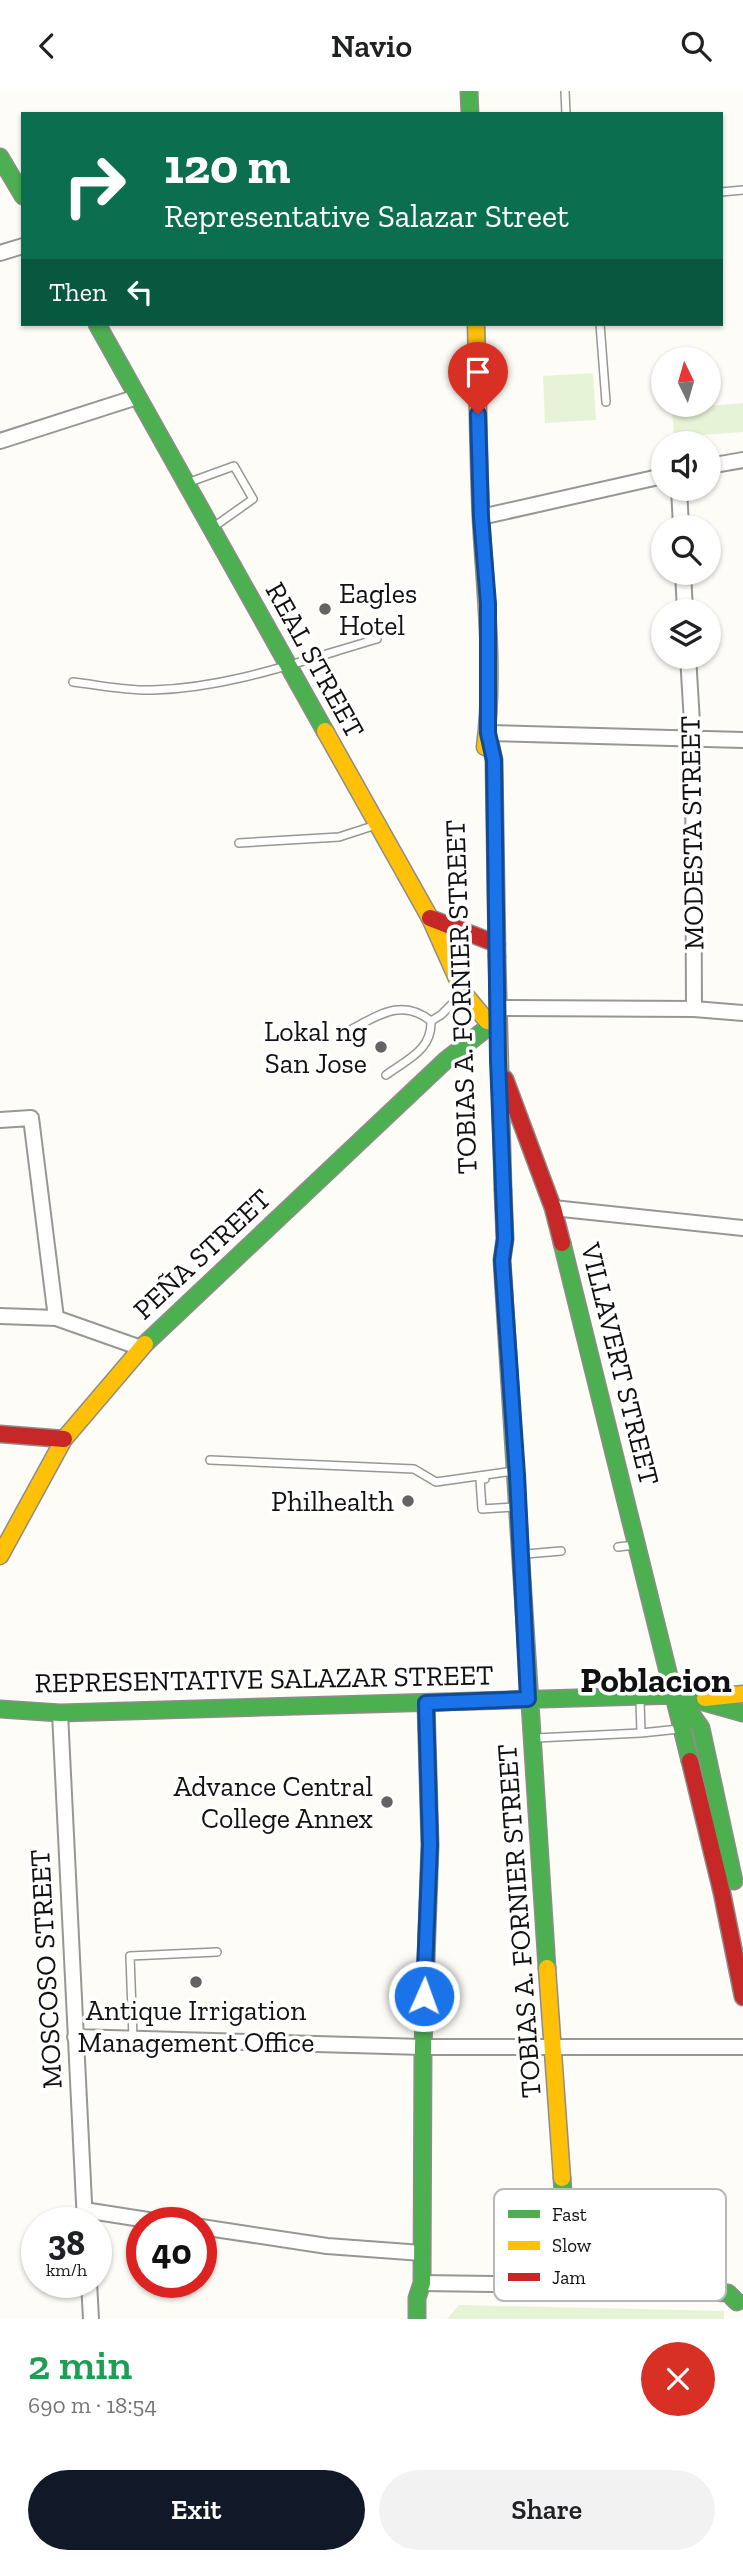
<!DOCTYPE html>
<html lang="en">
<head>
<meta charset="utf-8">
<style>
  body { margin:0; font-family:"Zilla Slab",serif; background:#f2f2f2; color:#202124; height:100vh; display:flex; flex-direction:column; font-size:26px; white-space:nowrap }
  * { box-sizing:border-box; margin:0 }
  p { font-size:23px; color:#757577 }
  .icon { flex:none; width:38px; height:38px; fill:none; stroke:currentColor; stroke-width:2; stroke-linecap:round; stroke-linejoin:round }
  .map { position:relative; height:2228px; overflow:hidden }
  .panel { display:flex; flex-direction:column; background:#fff; flex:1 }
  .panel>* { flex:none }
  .banner { position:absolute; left:21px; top:21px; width:702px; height:214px; border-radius:0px; box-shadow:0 2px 5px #0004; background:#0b6e4f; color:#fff; overflow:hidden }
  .needle { width:46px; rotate:355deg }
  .controls { position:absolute; left:651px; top:256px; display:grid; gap:14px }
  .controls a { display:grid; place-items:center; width:70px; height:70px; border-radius:50%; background:#fff; box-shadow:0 2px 5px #0004; font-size:35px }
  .speed { position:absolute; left:21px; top:2116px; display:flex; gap:14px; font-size:35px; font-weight:700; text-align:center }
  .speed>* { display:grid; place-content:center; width:91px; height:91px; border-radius:50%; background:#fff; box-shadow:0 2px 5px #0004; line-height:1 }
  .speed small { font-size:18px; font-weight:400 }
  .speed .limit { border:10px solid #d22; background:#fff; color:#111 }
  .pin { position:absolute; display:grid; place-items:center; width:60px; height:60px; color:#fff; margin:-72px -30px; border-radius:50% 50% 50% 0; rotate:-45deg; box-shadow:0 0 7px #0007 }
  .pin .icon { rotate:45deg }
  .me { position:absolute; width:77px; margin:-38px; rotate:2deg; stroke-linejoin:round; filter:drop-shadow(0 0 5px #0008) }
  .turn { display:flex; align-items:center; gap:24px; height:147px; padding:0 28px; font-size:32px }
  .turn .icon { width:91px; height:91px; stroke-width:2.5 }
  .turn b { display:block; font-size:49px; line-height:60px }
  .then { display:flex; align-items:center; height:66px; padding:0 28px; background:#0003; gap:14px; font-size:26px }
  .round { display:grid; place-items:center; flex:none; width:74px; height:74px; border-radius:37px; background:#f2f2f2 }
  .overview { display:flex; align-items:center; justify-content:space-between; height:119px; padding:0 28px }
  h1 { font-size:42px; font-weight:600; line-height:52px; color:#1e9e55 }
  .action { display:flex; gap:14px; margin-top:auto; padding:14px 28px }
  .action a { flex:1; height:80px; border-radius:42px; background:#111827; color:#fff; font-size:28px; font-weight:600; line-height:80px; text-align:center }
  .action a+a { background:#f2f2f2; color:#202124 }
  header { display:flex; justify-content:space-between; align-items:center; height:91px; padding:0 28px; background:#fff; font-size:32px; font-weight:600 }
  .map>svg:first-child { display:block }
  .green { fill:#e7f3d7 }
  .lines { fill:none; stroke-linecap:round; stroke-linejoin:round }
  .lane-casing { stroke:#979795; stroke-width:10 }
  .street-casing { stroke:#979795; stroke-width:18 }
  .fast-casing { stroke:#8e8d8b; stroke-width:19 }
  .slow-casing { stroke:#8e8d8b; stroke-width:19 }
  .jam-casing { stroke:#8e8d8b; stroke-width:19 }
  .lane { stroke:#fffffe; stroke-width:7 }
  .street { stroke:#fffffe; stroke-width:14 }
  .fast { stroke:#4caf50; stroke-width:16 }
  .slow { stroke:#ffc107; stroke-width:16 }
  .jam { stroke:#c62828; stroke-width:16 }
  .route-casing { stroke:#114b97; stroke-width:18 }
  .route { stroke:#1a73e8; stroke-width:12 }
  .poi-dot { fill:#646362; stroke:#fff; stroke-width:2.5 }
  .labels { text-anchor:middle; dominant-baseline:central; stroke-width:7; stroke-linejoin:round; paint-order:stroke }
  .poi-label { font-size:28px; fill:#111; stroke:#fff; text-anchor:end }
  .street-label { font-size:28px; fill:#111; stroke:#fff }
  .district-label { font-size:35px; font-weight:bold; fill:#111; stroke:#fff }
  .key { fill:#fff; stroke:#b8b8b8; stroke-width:2 }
  .key-label { font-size:19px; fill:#111 }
</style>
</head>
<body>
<header><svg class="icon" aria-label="back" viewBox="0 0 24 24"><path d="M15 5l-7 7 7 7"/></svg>Navio<svg class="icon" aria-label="search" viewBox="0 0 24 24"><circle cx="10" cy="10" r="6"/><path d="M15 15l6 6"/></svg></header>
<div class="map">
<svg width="743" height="2228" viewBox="0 0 743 2228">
  <rect width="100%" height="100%" fill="#fdfcf7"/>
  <path class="green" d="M593,282L596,329L545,332L543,285Z
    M743,312V341L674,346L672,318Z
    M459,2214L724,2220V2228H447Z"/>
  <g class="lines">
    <g class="lane-casing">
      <path id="lane" d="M565,0L566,23
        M721,101L743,99
        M600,233L606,311
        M190,391L234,375L253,408L215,435
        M73,591C99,594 127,600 153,599C229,597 304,569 377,548
        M239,752L339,746L376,734
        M344,942C375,927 400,905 431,930
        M386,984C408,968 432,959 431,930L441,924L461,904
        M210,1369L414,1378L436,1391L513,1380
        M485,1388H480L482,1418L514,1416
        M618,1456L635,1454
        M526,1463L561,1460
        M641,1642L679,1638
        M536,1647L641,1642L640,1609
        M133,1947L130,1865L217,1861"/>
    </g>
    <g class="street-casing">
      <path id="street" d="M0,162L23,155
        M0,350L137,306
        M709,375L743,369
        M679,397L681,436
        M481,426L663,385
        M683,481L685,520
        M688,565L693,648L694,918
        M488,642L743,649
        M498,917L694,918L743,922
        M0,1029L31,1027L56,1227
        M553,1117L743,1137
        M0,1225L56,1227L141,1257
        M60,1622L85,2132
        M75,1946L423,1956H743
        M84,2119L167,2132
        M201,2136L327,2155L422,2162
        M89,2191L91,2228
        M422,2192L570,2194"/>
    </g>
    <g class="fast-casing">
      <path id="fast" d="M469,0L470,23
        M0,66L23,105
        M97,233L325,640
        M503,1099L505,1148L502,1169C518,1405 530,1641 547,1877
        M562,1152L690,1670
        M145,1253L446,969L487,937
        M678,1604L701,1637L734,1790
        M0,1618L60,1622L679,1604L743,1622
        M562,2087L570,2194L728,2202L737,2211
        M417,2228V2207L422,2192L423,1956L430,1754L426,1612"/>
    </g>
    <g class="slow-casing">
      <path id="slow" d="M476,233C478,297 478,362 481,426C485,503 495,579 485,656
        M325,640L430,827L463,901L487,930
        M497,866L503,1099
        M0,1465L64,1348L145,1253
        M705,1607L743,1603
        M547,1877L562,2087"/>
    </g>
    <g class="jam-casing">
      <path id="jam" d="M488,642L494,669L497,866
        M430,827L497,853
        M505,988L553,1117L562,1152
        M0,1343L64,1348
        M690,1670L722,1802L743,1906"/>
    </g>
    <use href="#lane" class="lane"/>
    <use href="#street" class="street"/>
    <use href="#fast" class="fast"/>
    <use href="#slow" class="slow"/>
    <use href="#jam" class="jam"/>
  </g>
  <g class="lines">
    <g class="route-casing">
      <path id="route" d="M424,1905L430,1754L426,1612L528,1608L517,1384L502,1169L505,1148L498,969L494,669L488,642V513L481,426L478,323"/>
    </g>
    <use href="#route" class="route"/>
  </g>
  <g class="poi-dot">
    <circle cx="325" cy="518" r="7"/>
    <circle cx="381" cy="956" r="7"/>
    <circle cx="408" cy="1410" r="7"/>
    <circle cx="387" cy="1711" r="7"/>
    <circle cx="196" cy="1891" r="7"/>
  </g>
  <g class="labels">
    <g class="poi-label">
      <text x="339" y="502" text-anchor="start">Eagles<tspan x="339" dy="32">Hotel</tspan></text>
      <text x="367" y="940">Lokal ng<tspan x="367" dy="32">San Jose</tspan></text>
      <text x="394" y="1410">Philhealth</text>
      <text x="373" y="1695">Advance Central<tspan x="373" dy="32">College Annex</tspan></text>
      <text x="196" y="1919" text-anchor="middle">Antique Irrigation<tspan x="196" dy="32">Management Office</tspan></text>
    </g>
    <g class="street-label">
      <text transform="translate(315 569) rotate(61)">REAL STREET</text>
      <text transform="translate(692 742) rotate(-91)">MODESTA STREET</text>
      <text transform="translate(461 906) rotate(-92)">TOBIAS A. FORNIER STREET</text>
      <text transform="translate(202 1163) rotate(-43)">PEÑA STREET</text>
      <text transform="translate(620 1273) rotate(76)">VILLAVERT STREET</text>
      <text transform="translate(264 1588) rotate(-1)">REPRESENTATIVE SALAZAR STREET</text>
      <text transform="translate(519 1830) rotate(-94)">TOBIAS A. FORNIER STREET</text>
      <text transform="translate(46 1878) rotate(-93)">MOSCOSO STREET</text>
    </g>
    <g class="district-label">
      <text x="656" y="1589">Poblacion</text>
    </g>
  </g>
  <rect x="494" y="2098" width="232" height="112" rx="10" class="key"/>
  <rect x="508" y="2119" width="32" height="8" fill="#4caf50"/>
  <rect x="508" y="2150" width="32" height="9" fill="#ffc107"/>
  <rect x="508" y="2182" width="32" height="8" fill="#c62828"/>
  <g class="key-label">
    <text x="552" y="2130">Fast</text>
    <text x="552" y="2161">Slow</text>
    <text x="552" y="2193">Jam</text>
  </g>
</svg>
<div class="controls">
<a><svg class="needle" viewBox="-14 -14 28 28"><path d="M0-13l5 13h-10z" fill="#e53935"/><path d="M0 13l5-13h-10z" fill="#757577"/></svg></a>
<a><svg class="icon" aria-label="sound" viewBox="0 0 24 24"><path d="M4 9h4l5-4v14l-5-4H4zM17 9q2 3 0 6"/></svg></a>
<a><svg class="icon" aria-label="search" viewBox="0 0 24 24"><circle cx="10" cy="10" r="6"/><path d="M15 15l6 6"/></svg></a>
<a><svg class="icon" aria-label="layers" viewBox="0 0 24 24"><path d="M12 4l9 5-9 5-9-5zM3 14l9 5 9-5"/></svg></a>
</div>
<div class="speed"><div>38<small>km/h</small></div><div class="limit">40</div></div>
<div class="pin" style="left:478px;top:323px;background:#d93025"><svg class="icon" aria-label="arrive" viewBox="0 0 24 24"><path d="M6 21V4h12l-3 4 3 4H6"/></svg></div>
<svg class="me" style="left:424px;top:1905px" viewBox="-20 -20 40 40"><circle r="17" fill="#1a73e8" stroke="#fff" stroke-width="3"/><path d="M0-11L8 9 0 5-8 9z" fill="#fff"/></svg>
<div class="banner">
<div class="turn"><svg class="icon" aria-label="right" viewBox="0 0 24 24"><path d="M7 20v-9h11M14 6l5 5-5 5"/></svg><div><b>120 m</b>Representative Salazar Street</div></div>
<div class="then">Then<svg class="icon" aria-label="left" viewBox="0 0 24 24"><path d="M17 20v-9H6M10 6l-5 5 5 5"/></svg></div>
</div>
</div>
<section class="panel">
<div class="overview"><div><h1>2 min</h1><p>690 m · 18:54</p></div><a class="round" style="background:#d93025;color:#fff"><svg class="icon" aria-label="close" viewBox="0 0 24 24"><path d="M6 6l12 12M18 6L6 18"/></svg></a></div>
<div class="action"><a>Exit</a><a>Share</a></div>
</section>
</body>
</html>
